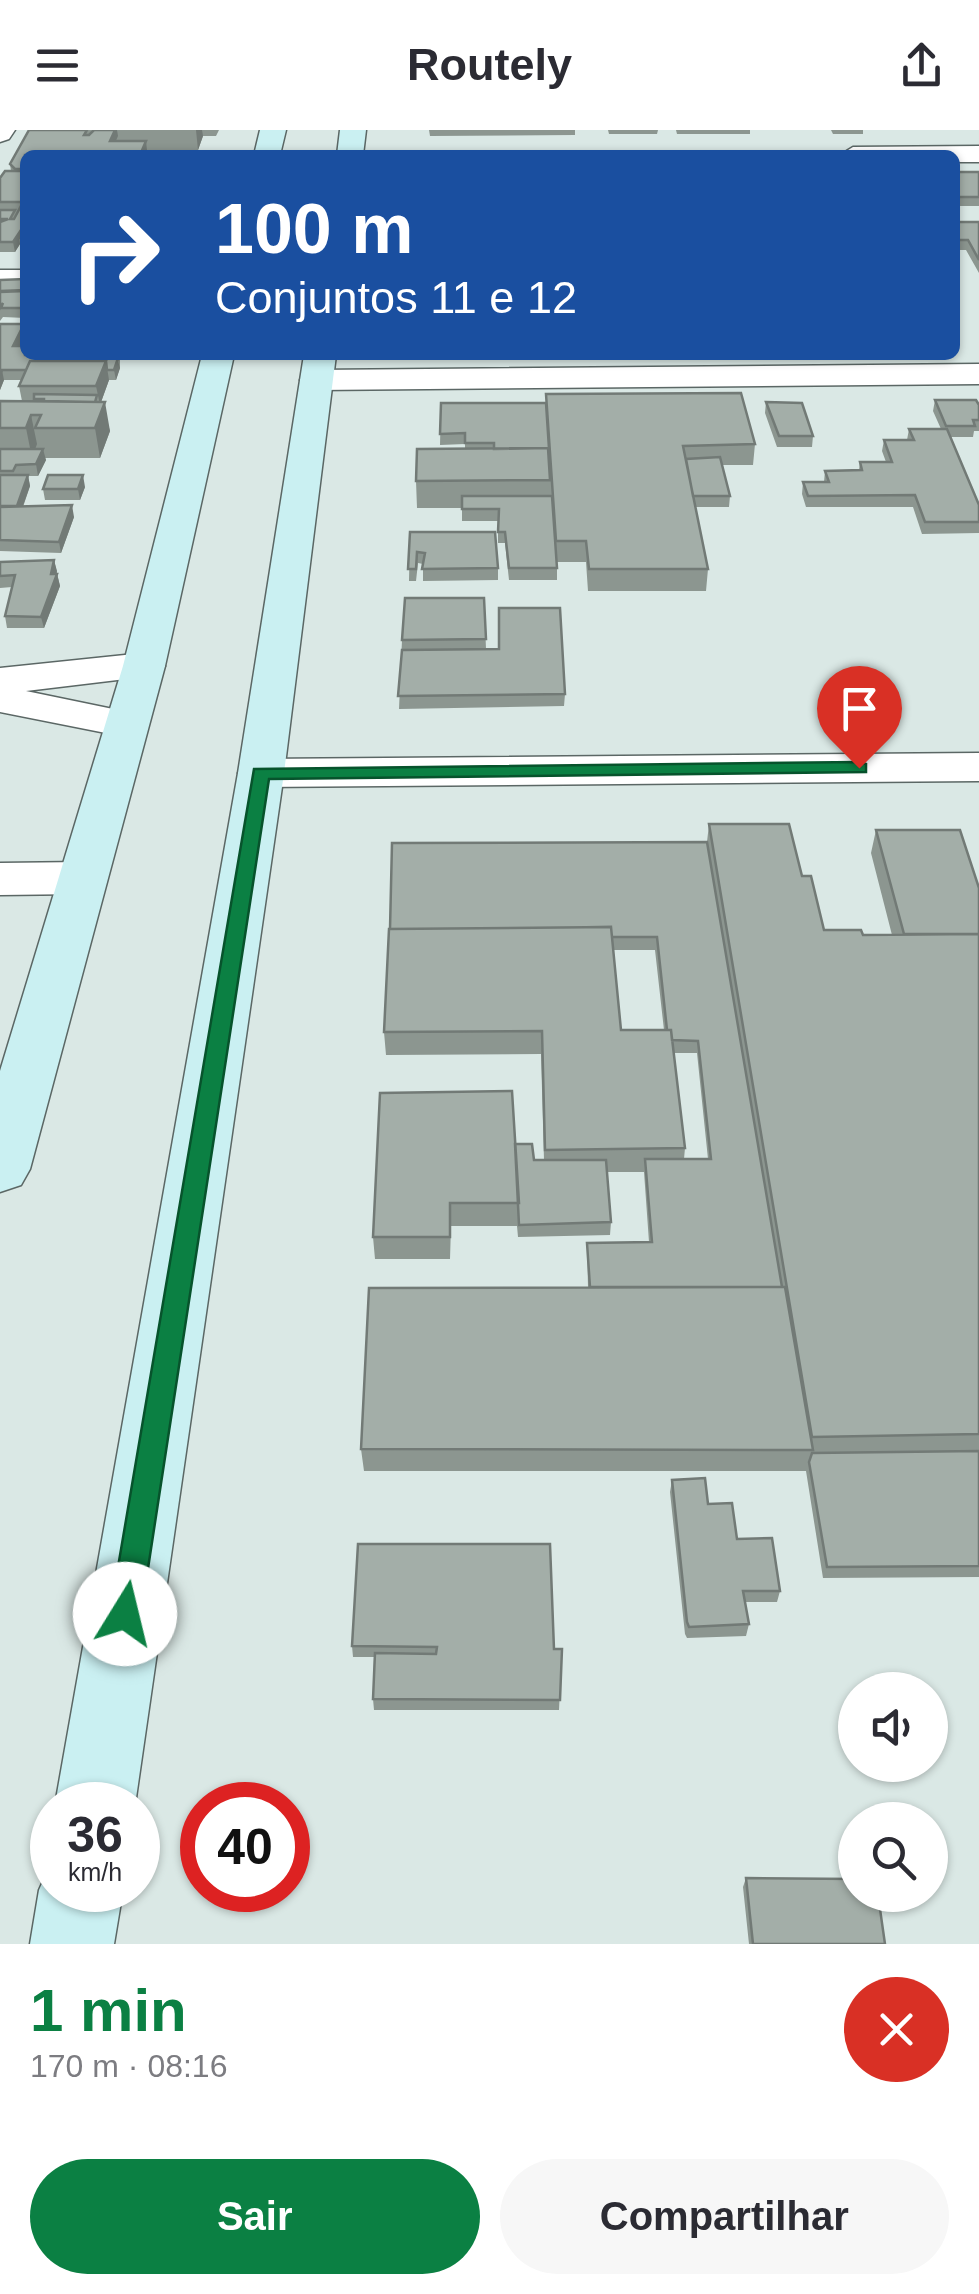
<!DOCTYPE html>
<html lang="pt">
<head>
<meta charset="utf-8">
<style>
  body { margin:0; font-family:Helvetica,sans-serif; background:#f7f7f7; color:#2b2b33; height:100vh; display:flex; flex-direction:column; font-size:38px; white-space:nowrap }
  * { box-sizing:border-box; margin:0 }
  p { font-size:32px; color:#7c7c81 }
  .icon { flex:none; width:55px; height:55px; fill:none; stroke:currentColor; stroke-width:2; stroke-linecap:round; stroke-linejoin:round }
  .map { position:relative; height:1814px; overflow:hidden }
  .details { display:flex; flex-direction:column; background:#fff; flex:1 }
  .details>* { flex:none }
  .top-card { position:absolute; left:20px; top:20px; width:940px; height:210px; border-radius:15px; box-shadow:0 2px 8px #0004; background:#1a4fa0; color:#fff; overflow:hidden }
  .buttons { position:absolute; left:838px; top:1542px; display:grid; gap:20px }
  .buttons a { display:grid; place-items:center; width:110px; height:110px; border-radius:50%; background:#fff; box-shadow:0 2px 8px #0004; font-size:50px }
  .speed { position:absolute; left:30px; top:1652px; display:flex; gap:20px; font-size:50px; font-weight:700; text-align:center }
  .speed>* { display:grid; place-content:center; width:130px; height:130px; border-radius:50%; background:#fff; box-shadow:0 2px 8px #0004; line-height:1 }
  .speed small { font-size:25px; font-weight:400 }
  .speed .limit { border:15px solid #d22; background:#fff; color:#111 }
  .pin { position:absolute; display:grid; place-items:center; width:85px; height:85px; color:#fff; margin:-102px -42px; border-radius:50% 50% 50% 0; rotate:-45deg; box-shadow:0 0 10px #0007 }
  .pin .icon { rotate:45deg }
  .me { position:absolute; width:110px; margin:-55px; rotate:9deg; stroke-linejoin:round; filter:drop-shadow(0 0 8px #0008) }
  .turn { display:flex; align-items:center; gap:35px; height:210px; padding:0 30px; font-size:45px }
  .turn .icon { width:130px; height:130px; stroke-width:2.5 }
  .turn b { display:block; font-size:70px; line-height:85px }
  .round { display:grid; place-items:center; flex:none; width:105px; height:105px; border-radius:52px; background:#f7f7f7 }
  .overview { display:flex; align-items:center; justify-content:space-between; height:170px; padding:0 30px }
  h1 { font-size:60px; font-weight:600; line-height:75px; color:#0b8043 }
  .button { display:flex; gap:20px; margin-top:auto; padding:20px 30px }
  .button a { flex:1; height:115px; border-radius:60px; background:#0b8043; color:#fff; font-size:40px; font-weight:600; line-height:115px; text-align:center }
  .button a+a { background:#f7f7f7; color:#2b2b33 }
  header { display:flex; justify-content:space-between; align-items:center; height:130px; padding:0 30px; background:#fff; font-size:45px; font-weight:600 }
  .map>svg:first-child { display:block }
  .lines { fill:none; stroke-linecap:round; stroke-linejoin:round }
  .street-casing { stroke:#5b6765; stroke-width:3 }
  .secondary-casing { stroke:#5b6765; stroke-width:3 }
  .street { fill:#fff; fill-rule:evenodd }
  .secondary { fill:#caf0f2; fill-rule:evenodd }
  .wall { fill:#8c9690; fill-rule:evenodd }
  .shaded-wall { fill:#727a76 }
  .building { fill:#a3aea8; stroke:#727a76; stroke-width:2.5 }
  .route { fill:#0b8043; stroke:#07532c; stroke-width:2.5 }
</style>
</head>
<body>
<header><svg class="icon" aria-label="menu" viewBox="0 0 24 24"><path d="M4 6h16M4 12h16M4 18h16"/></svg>Routely<svg class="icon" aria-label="share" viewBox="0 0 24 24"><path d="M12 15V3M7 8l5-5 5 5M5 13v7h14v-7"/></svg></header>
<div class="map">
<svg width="979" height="1814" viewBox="0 0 979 1814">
  <rect width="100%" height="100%" fill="#dae8e5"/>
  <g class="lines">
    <g class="street-casing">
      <path id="street" d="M0,0H15L9,9L0,12Z
        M979,16V32H955V25H840L853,17Z
        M0,140H25V158H0Z
        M979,234V254L317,260L305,257L300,250L305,243L317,240Z
        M144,523L159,527L165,536L159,545L26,561L142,585L148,594L142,603L126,607L0,582V538Z
        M979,623V651L261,657L245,653L238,643L245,633L261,629Z
        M82,732L100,737L107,748L100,759L82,764L0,765V733Z"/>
    </g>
    <g class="secondary-casing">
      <path id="secondary" d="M260,0H286L280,25H254Z
        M340,0H366L363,25H337Z
        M202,225H234L165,536L30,1039L21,1055L0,1062V941L123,536Z
        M304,225H336L284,643L135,1675H55L238,643Z
        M52,1731V1760H123L114,1814H30L39,1760Z"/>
    </g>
    <use href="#street" class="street"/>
    <use href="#secondary" class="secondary"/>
  </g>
  <path class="wall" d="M29,0H219L216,6H203L198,20H147L145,25H25V117H21L20,114L15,122H0V48L11,41L10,34Z
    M429,0H575V5L430,6Z
    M608,0H658L657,4H609Z
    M676,0H750V4H677Z
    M831,0H863V4H833Z
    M955,42H979V76H955Z
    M955,88L957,92H979V143L966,120H955Z
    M25,149V188L3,187L0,191V150Z
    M25,190V206L20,216L25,225H120V238L116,250H109L101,272L110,301L100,328H45L46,330L38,346H28L30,356L23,377L74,387L61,423L0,421V271H22L19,256L22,250H4L0,260V194H23Z
    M546,264L755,314L753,335H722L730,366L729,377H695L708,439L706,461H588L586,432H557V450H509L505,413H498V391H462V378H417L416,351L465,319V314L440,315L441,273H546Z
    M935,270L979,275V301H974L973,307H951L979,375V403L922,404L913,377H806L802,364L803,352H824L825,341L859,340L860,332H886L882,321L884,310H907L909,299H941L933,281Z
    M766,272L813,306L812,317H777L765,283Z
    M85,357L80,370H45L43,359Z
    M410,402L498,438V450L423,451V434L418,433L416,451H409Z
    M54,430L60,456L44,498H7L5,486L12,457L0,458V432Z
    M484,468L486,519L565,564L564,576L399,579L402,510Z
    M709,694L802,746L824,800L863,805H892L871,723L876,700L979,758V1447L823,1448L806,1341H364L361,1319L588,1157L587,1113L649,1112L644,1042H607L611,1092L610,1105L518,1107L517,1096H451L450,1129H375L373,1107L515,1014L534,1030H544L541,924L386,925L384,902L707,712ZM613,820H655L664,900H621ZM674,923H697L708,1029H684L685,1018Z
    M672,1350L708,1374L780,1461L777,1472H745L749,1494L746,1506L687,1508L685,1504L670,1362Z
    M352,1516L562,1519L559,1580H374L373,1569L374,1527H353Z
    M746,1748L885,1814H749L743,1757Z"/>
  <path class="shaded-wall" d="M115,0H117L118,6L112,20L110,11Z
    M196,0H202L203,6L198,20Z
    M146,11L147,20L145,25H140Z
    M25,94L19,108L20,114L15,122L13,112Z
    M24,194L25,206L15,227L13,216Z
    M116,225H120V227L118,231L120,238L116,250L114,240L117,230Z
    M106,231L109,250L100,275L96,256Z
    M2,240L4,250L0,260V245Z
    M105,272L110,301L100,328L95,298Z
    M31,285L37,314L32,328L26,298Z
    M43,319L46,330L38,346L36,334Z
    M28,345L30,356L19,387L17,376Z
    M83,345L85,357L80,370L78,359Z
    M72,375L74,387L61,423L59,412Z
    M54,430L57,441L54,453L57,444L60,456L44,498L41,487Z"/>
  <path class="building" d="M29,0H87L84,5H89L94,0H115L110,11H146L140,25H25V39H15L10,34Z
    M5,41H25V94L13,112H0V92L8,89H2L0,92V80H15L10,89H14L23,72H0V48Z
    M955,42H979V67H955Z
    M955,88L957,92H979V130L968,110H955Z
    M25,96V108H19Z
    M25,149V160L0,161V150Z
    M25,161V178H1L3,173L0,178V162Z
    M25,190V194H24L13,216H25V225H98L97,228H118L114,240H107L106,231H59L62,228L81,225H63L59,231H30L26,240H2L0,245V194H23Z
    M30,231H106L96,256H19Z
    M741,263L755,314L683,316L708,439H589L586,411H556L546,264Z
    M34,264L97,265L95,272L44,271V269H34Z
    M935,270H976L979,275V290H973L975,296H946Z
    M0,271L105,272L95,298H35L41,285H31L26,298H0Z
    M766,272L802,273L813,306H779Z
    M441,273H546L550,334H549L548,318L494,319V313H465V303L440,304Z
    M909,299H947L979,375V392H925L915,365L808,366L803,352H829L825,341L862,340L860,332H892L884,310H914Z
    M548,318L550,350L416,351L417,319Z
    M0,319H43L36,334L16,335L13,341H0Z
    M720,327L730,366H693L686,329Z
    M0,345H28L17,376H0Z
    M48,345H83L78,359H43Z
    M462,366H552L557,438H509L505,402H498L499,379H462Z
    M72,375L59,412L0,410V377Z
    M410,402H495L498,438L422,439L425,423L417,422L416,439H408Z
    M54,430L51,444H57L41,487L5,486L15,445L0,446V432Z
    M405,468H484L486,509L402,510Z
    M499,478H560L565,564L398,566L402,520L499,519Z
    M709,694H789L802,746H811L824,800H861L863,805L979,804V1304L812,1307Z
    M876,700H960L979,758V804H904Z
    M707,712L782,1157H590L587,1113L652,1112L645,1029H711L698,911L672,910L671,900H667L657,807H612L611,797L390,799L392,713Z
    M611,797L621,900H671L685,1018L545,1020L542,901L384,902L389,799Z
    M512,961L519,1073H450V1107H373L380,963Z
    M515,1014H532L534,1030H606L611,1092L519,1095Z
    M785,1157L813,1320L361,1319L369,1158Z
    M979,1321V1436L827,1437L809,1332L812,1323Z
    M705,1348L708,1374L732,1373L737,1409L772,1408L780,1461H743L749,1494L689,1497L687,1492L672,1350Z
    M358,1414H550L554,1519H562L560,1570L373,1569L375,1523L436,1524L437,1517L352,1516Z
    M746,1748L855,1749V1765H878L885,1814H753Z"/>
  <path class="route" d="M859,632L866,634V642L269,649L141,1484L136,1494L125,1499L114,1494L110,1484L254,639Z"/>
</svg>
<div class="buttons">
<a><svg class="icon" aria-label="sound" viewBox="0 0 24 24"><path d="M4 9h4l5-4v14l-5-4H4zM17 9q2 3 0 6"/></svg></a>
<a><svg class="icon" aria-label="search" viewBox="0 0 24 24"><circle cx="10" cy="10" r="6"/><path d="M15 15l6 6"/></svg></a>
</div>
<div class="speed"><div>36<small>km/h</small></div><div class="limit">40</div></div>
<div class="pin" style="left:859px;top:638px;background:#d93025"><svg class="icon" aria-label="arrive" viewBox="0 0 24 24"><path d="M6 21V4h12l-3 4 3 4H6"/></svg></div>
<svg class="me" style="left:125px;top:1484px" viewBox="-20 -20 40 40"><circle r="19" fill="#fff"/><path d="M0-13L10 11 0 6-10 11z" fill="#0b8043"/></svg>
<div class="top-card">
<div class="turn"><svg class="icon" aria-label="right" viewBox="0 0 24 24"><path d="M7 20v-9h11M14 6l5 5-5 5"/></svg><div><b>100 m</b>Conjuntos 11 e 12</div></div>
</div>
</div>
<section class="details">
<div class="overview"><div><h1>1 min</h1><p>170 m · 08:16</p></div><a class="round" style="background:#d93025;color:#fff"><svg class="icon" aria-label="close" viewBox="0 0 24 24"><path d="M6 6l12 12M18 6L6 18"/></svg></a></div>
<div class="button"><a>Sair</a><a>Compartilhar</a></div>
</section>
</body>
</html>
